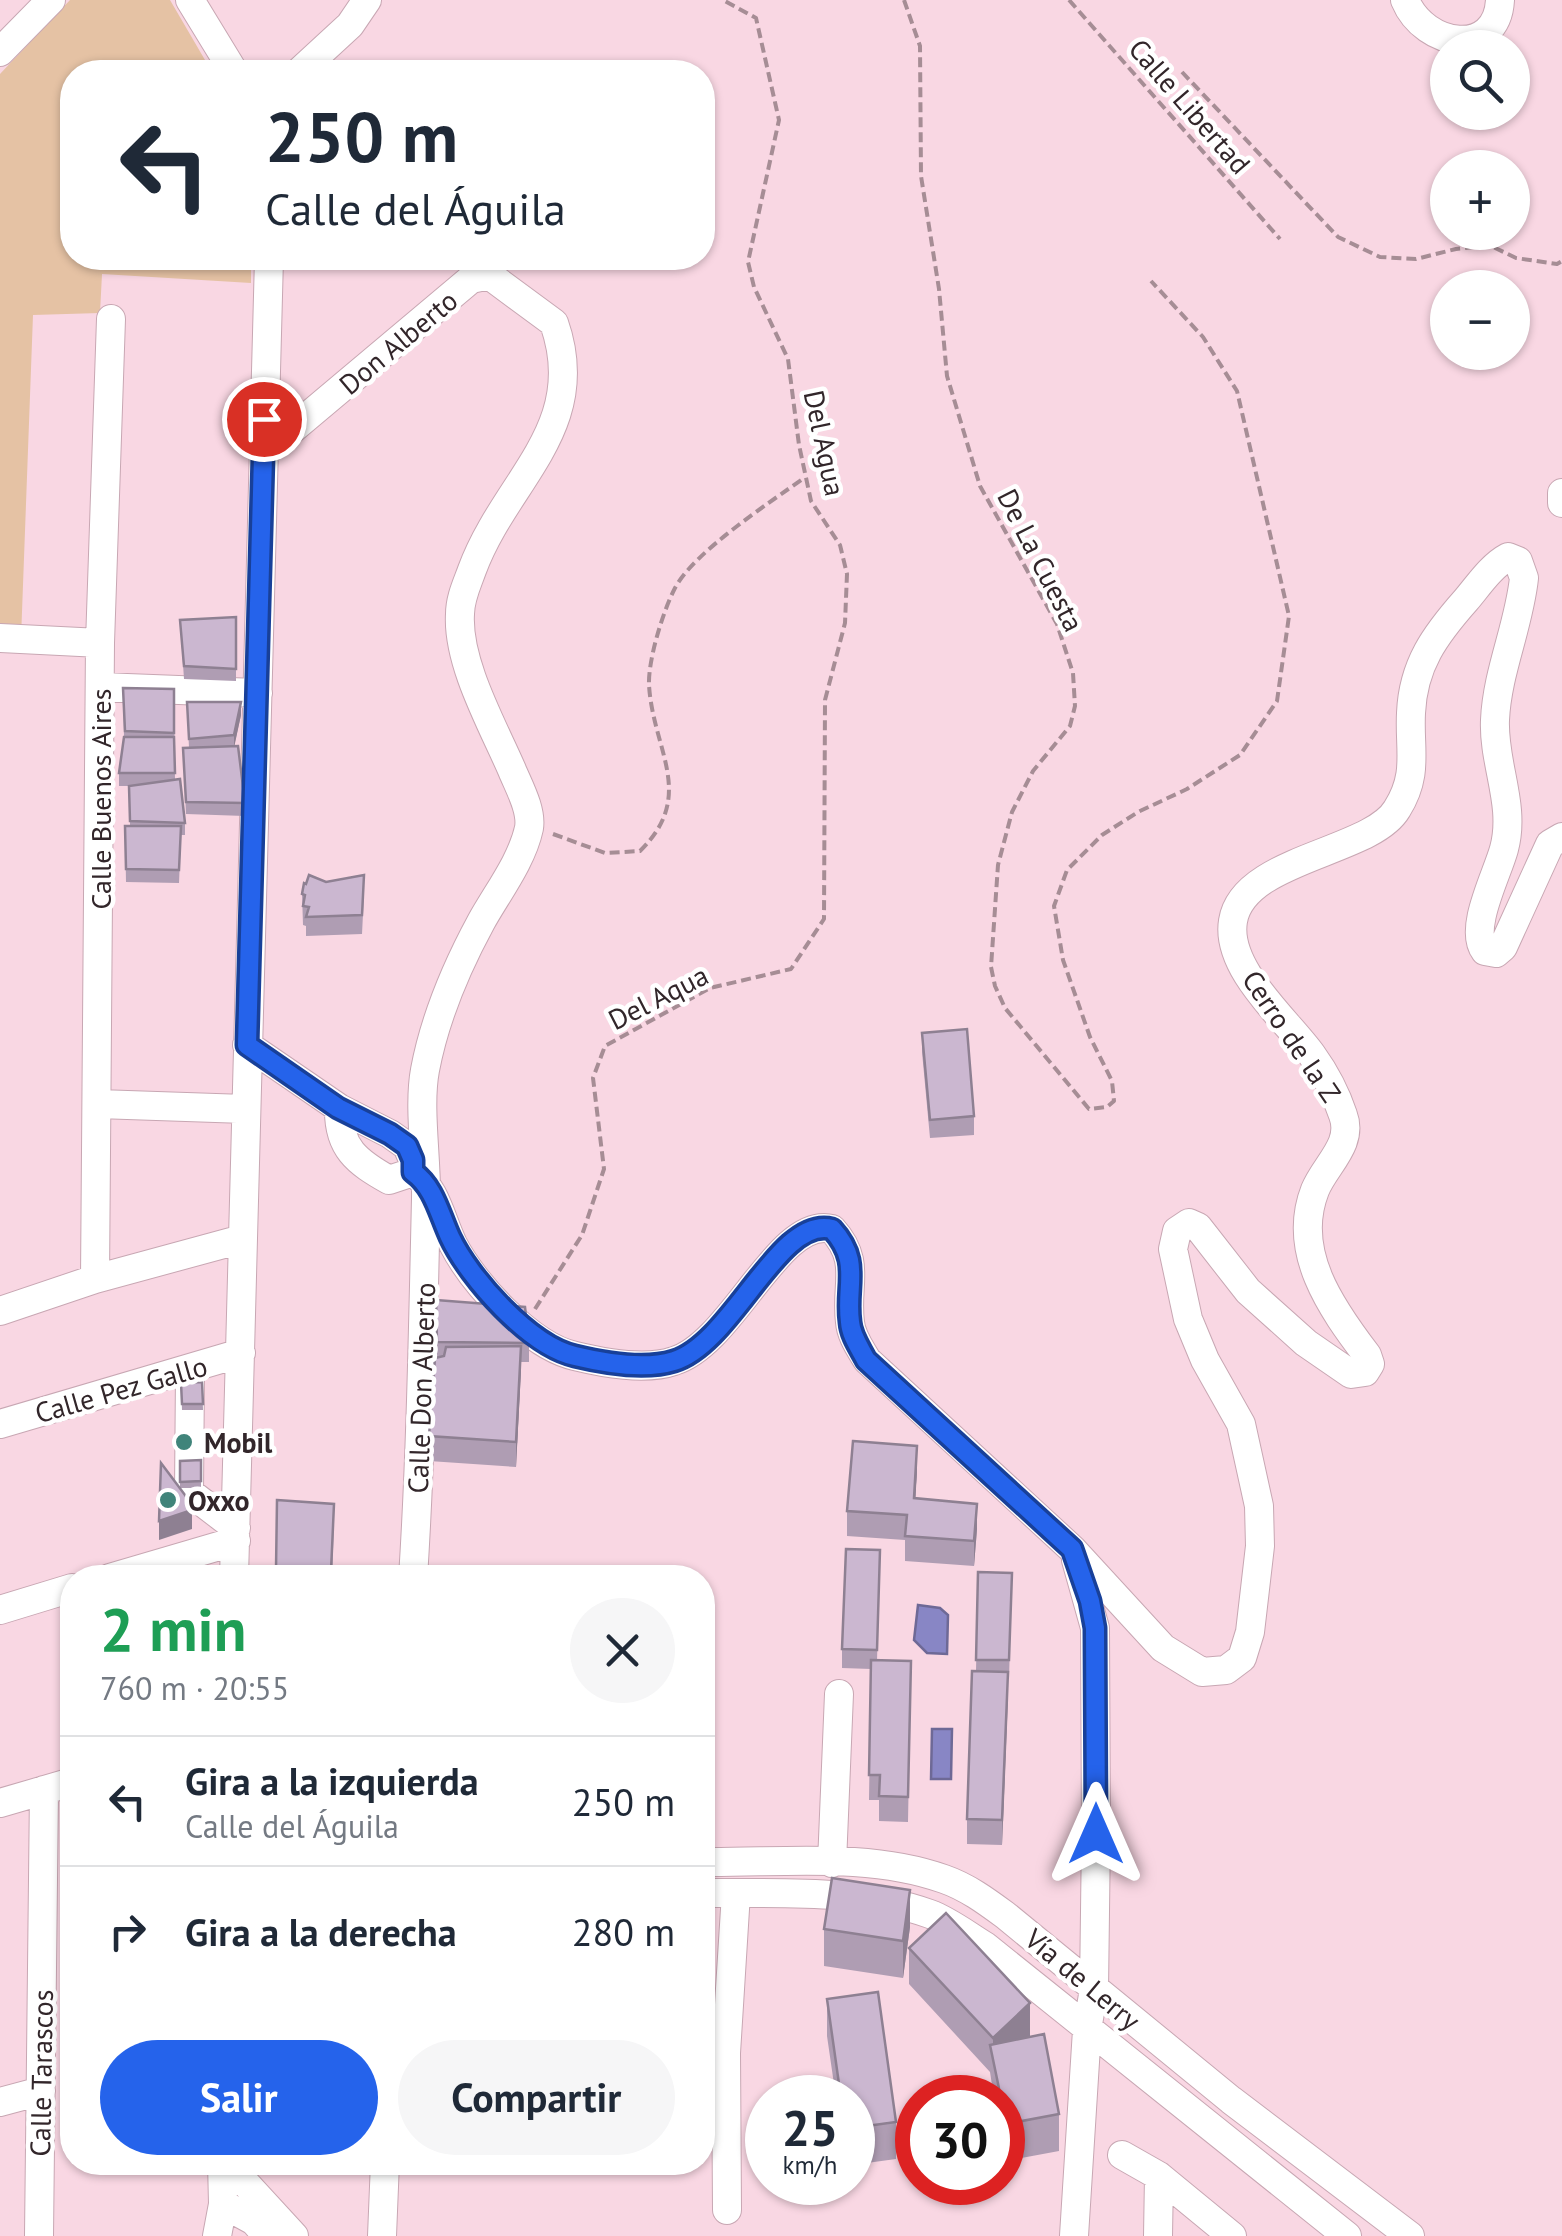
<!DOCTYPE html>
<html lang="es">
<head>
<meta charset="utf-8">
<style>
  body { margin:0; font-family:"PT Sans",sans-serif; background:#f6f6f7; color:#1f2937; height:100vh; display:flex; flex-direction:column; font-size:38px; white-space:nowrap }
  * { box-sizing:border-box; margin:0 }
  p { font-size:32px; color:#747a83 }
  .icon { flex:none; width:55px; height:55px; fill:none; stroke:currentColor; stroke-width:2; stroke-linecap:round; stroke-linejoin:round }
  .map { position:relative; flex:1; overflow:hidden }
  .details { position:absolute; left:60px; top:1565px; width:655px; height:610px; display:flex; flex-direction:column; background:#fff; border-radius:40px; box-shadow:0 2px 8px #0004 }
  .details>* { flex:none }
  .banner { position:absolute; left:60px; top:60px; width:655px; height:210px; border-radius:40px; box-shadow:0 2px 8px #0004; background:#fff; color:#1f2937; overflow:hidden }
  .buttons { position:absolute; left:1430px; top:30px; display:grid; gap:20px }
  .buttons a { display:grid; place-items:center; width:100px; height:100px; border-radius:50%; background:#fff; box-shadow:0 2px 8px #0004; font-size:50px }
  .speed { position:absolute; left:745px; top:2075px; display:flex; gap:20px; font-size:50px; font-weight:700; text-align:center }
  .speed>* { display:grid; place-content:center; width:130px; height:130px; border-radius:50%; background:#fff; box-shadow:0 2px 8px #0004; line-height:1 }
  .speed small { font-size:25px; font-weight:400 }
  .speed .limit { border:15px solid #d22; background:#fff; color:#111 }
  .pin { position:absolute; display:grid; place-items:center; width:85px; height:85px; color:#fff; margin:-42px; border:5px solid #fff; border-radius:50%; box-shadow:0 2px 10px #0007 }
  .me { position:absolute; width:110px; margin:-55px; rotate:0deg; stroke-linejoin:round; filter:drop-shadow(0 0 8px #0008) }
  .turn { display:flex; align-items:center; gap:35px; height:210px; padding:0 40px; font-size:45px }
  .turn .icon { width:130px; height:130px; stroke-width:2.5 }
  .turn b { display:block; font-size:70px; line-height:85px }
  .round { display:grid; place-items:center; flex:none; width:105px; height:105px; border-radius:52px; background:#f6f6f7 }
  .overview { display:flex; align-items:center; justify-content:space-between; height:170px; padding:0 40px }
  h1 { font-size:60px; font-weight:700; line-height:75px; color:#1e9e55 }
  .button { display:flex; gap:20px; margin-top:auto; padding:20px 40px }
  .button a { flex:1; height:115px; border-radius:60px; background:#2563eb; color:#fff; font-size:40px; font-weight:700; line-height:115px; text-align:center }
  .button a+a { background:#f6f6f7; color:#1f2937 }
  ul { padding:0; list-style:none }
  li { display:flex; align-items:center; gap:30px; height:130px; padding:0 40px; border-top:2px solid #e0e1e3 }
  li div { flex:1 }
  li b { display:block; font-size:38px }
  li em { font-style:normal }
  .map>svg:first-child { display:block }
  .green { fill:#e5c2a4 }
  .water { fill:#8886c5; stroke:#6e6996; stroke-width:2.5 }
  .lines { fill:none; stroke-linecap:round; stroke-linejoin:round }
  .minor-casing { stroke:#c8a7b3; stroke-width:30 }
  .path { stroke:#a68d95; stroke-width:4; stroke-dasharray:10 5; stroke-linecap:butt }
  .minor { stroke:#fff; stroke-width:28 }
  .wall { fill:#af9db3 }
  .shaded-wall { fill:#8e8092 }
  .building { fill:#cbb7d0; stroke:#8e8092; stroke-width:2.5 }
  .route-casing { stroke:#184099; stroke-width:25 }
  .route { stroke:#2563eb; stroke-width:18 }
  .poi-dot { fill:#40847a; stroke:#fff; stroke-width:4 }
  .labels { text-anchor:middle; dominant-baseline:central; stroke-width:9; stroke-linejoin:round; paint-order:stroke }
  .street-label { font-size:28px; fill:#32262a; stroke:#fff }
  .poi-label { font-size:28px; font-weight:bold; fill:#32262a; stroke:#fff; text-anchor:start }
</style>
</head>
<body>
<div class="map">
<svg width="1562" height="2236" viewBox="0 0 1562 2236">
  <rect width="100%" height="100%" fill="#f9d7e3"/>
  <path class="green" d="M70,0H170L212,72H72V258H251V283L102,274L100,313L33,315L21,639L0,638V74Z"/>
  <path class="water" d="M918,1605L940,1608L948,1615L947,1654L927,1653L914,1640Z
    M932,1729H952L951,1779H931Z"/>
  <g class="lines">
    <g class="minor-casing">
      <path id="minor" d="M190,0L234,72
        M1405,0C1425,48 1497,58 1500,0
        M0,52L51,0
        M299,72L350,25L367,0
        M264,453L471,279L489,275L554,323C591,428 505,480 472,570C467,584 460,598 460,614C457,663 493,726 512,770C519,787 532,810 529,828C522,861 497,893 481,922C455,970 435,1017 425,1070C418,1107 427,1160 426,1199C423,1325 421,1452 413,1578
        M1562,493V503
        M0,638L100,643
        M101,687L258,693
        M247,1045L339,1108L390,1134L407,1146L413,1160V1172C436,1188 441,1219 453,1244C473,1283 530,1346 575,1356C604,1363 645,1371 674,1361C733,1343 779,1215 832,1229C862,1262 845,1284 850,1322C851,1336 860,1348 867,1360L1072,1549L1163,1648L1202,1672L1226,1670L1242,1658L1250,1632L1260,1546L1259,1506L1241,1424L1205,1360L1188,1319L1173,1249L1177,1231L1189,1223L1198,1227L1248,1291L1306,1343L1351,1374L1365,1372L1370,1364L1367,1355C1331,1308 1291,1251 1315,1190C1325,1165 1354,1144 1343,1115C1336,1094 1325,1073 1312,1055C1287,1020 1225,969 1233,921C1243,858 1371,853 1397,809C1419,774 1409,750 1411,713C1413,665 1435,635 1466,600C1478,586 1491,566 1508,557L1518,561L1524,578C1519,626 1497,672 1495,720C1493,764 1516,805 1504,849C1497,875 1468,929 1485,951L1496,953L1503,947L1550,844L1562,837
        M98,1104L245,1109
        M339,1108C338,1148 357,1162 389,1180L413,1172
        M95,1279L100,643L111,319
        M0,1311L95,1279L242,1239
        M190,1373L189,1492L236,1528
        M0,1424L241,1353
        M110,1578L236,1541
        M234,1578L269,258
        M0,1610L72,1588
        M0,1803L72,1782
        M702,1862C781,1863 869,1852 944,1879C967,1887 986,1901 1005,1915L1231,2100L1410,2236
        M832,1863L839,1694
        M702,1893C777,1894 859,1888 930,1914C949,1921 967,1935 985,1946L1347,2236
        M0,2102L41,2091
        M1122,2155L1159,2176L1232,2236
        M226,2162L294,2236
        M223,2204L254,2221L267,2236
        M727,2210L726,2053L736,1893
        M39,2236L44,1790
        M217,2236L223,2204L222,2162
        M382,2236L385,2162
        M1074,2236L1087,2030L1094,1989L1096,1834L1095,1628L1076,1560
        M1158,2236L1159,2176"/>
    </g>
    <path class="path" d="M904,0L920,46L921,176L939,289L947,376L980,486L1057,624L1073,673L1075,706L1070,726L1033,771L1012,812L998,865L991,967L995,986L1005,1008L1089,1109L1107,1107L1114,1101L1112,1081L1090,1037L1063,960L1054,906L1067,870L1102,835L1138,812L1187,789L1240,755L1277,701L1289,616L1237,391L1203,337L1151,281
      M1069,0L1280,239
      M1182,72L1338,237L1380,257L1416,259L1456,249L1489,245L1516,258L1557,264L1562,261
      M553,834L605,853L640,851C697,795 653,751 649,685C648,660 663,611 675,588C694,552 769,503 804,478
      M535,1309L582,1235L604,1169L593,1078L605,1046L710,988L791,969L824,919L825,700L845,623L847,574L840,545L811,501L799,445L788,359L754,287L748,262L779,120L756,18L723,0"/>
    <use href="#minor" class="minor"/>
  </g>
  <path class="wall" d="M236,617V681L184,679L180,620Z
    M123,688L174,689L175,780L185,823V835H181L179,883L126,882L125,826H130V786H119V773L124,737Z
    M187,702L241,715L234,746L245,803V816L186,814L183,748H189Z
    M326,882L364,894L362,934L306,936V926L303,925L302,894Z
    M922,1033L974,1116V1135L930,1138L922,1052Z
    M436,1300L529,1343V1362H521L516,1467L429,1461V1436L437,1358Z
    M202,1382L203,1410H182L181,1383Z
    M201,1460V1488H180V1461Z
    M917,1471L915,1499L977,1529L974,1566L905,1561V1540L847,1536V1511Z
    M277,1500L334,1523L332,1578H276Z
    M880,1550L877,1661H911L908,1822L879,1821V1800H869L871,1669L842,1668V1649Z
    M978,1572L1012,1573L1009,1679H1008L1002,1845L967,1844V1819L976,1671Z
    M910,1927L903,1978L824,1966V1929Z
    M909,1948L1030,2037L1059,2114V2151L1006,2161L1002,2144V2098H994L990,2072L909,1984Z
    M827,1999L896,2122V2159L852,2165V2098H836L827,2036Z"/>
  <path class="shaded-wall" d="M241,702V715L234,748V735Z
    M521,1346V1371L516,1467V1442Z
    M917,1446V1471L914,1523V1498Z
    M977,1504V1529L974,1566V1541Z
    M192,1510V1529L159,1540V1521Z
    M1008,1672V1697L1002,1845V1820Z
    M910,1890V1927L903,1978V1941Z
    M1030,2003V2039L993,2057V2038Z"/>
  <path class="building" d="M236,617V669L184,666L180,620Z
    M123,688L174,689V733L125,731Z
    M187,702H241L234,735L189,739Z
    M124,737H174L175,773H119Z
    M238,746L245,803L186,802L183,748Z
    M180,779L185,823L130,821L129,786Z
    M125,826H181L179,870L126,869Z
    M309,875L326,882L364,875L362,915L306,917L309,907L303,906L305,895L302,894L304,883L306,884Z
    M967,1029L974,1116L930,1120L922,1033Z
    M436,1300L525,1307L529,1343L437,1342Z
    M521,1346L516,1442L429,1436L435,1358L444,1356L446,1347Z
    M202,1382L203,1404H182L181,1383Z
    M853,1441L917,1446L914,1498L977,1504L974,1541L905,1536L907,1515L847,1511Z
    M201,1460V1481L180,1482V1461Z
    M161,1463L188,1499L192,1510L159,1521Z
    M277,1500L334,1504L331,1571L276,1569Z
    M846,1549L880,1550L877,1650L842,1649Z
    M978,1572L1012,1573L1009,1660H976Z
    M871,1660L911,1661L908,1797L879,1796L880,1775H869Z
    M972,1671L1008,1672L1002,1820L967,1819Z
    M832,1878L910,1890L903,1941L824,1929Z
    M946,1913L1030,2003L993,2038L909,1948Z
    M878,1992L896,2122L852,2128V2098H841L827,1999Z
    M1044,2034L1059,2114L1006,2124L1002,2098H1001L990,2045Z"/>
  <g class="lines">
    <g class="route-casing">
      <path id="route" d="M264,419L247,1045L338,1108L390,1134L407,1146L413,1160V1172C434,1187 439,1213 450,1237C469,1278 530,1346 575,1356C604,1363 645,1370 674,1361C733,1343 779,1215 832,1229C862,1262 845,1285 850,1322C851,1336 860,1348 866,1360L1072,1549L1090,1601L1095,1628L1096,1834"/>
    </g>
    <use href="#route" class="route"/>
  </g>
  <g class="poi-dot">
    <circle cx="184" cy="1442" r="10"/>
    <circle cx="168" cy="1500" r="10"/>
  </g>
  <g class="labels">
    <g class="street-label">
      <text transform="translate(1190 106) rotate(49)">Calle Libertad</text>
      <text transform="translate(398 342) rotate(-40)">Don Alberto</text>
      <text transform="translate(825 443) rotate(78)">Del Agua</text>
      <text transform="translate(1041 560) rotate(63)">De La Cuesta</text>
      <text transform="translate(100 799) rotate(-90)">Calle Buenos Aires</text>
      <text transform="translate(658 997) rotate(-27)">Del Aqua</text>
      <text transform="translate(1292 1036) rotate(56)">Cerro de la Z</text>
      <text transform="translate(421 1388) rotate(-88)">Calle Don Alberto</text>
      <text transform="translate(121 1389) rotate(-16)">Calle Pez Gallo</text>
      <text transform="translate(1083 1979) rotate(40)">Vía de Lerry</text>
      <text transform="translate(41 2073) rotate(-89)">Calle Tarascos</text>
    </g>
    <g class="poi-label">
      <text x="204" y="1442">Mobil</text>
      <text x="188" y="1500">Oxxo</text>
    </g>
  </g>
</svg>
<div class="buttons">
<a><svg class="icon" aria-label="search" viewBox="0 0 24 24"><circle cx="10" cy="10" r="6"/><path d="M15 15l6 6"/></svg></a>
<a>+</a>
<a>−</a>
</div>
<div class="speed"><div>25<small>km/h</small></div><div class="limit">30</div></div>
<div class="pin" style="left:264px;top:419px;background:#d93025"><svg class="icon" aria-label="arrive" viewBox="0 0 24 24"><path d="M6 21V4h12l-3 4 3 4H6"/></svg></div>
<svg class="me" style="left:1096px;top:1834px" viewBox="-20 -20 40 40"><path d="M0-17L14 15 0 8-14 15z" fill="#2563eb" stroke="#fff" stroke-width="4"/></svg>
<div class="banner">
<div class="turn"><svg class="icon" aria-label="left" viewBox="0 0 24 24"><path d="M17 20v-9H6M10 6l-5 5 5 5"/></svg><div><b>250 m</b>Calle del Águila</div></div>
</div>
<section class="details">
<div class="overview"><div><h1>2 min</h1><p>760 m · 20:55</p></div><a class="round"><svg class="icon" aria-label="close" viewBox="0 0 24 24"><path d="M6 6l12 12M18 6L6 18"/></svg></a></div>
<ul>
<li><svg class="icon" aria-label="left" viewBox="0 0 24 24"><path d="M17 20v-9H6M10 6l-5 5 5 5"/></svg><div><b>Gira a la izquierda</b><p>Calle del Águila</p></div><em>250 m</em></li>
<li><svg class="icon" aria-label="right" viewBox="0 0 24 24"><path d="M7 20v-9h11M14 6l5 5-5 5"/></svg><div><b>Gira a la derecha</b></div><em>280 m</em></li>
</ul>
<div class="button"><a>Salir</a><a>Compartir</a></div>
</section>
</div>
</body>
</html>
